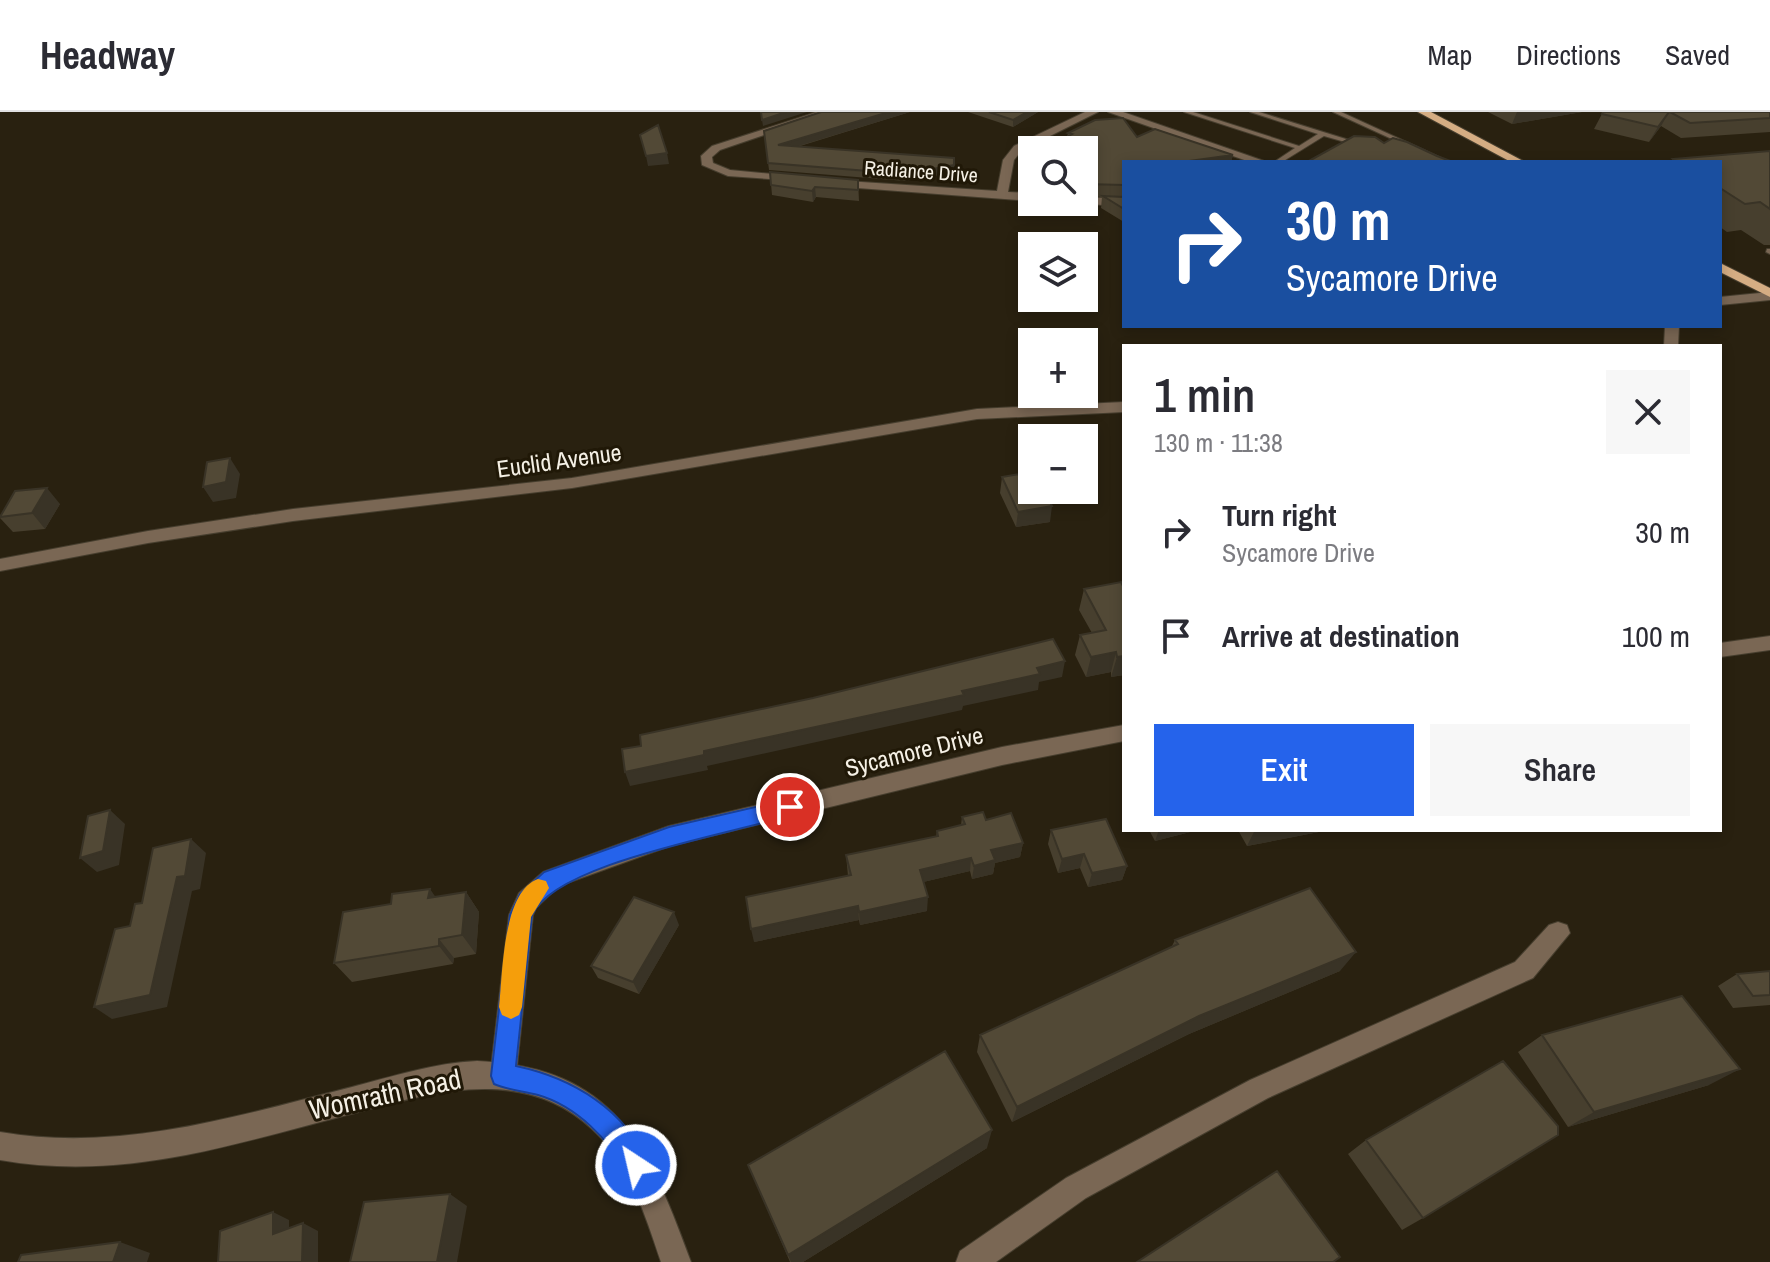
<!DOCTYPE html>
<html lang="en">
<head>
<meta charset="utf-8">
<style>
  body { margin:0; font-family:"Archivo Narrow",sans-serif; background:#f7f7f7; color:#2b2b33; height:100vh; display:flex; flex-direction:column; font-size:30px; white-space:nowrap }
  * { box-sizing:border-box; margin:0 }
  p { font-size:26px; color:#7c7c81 }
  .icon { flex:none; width:44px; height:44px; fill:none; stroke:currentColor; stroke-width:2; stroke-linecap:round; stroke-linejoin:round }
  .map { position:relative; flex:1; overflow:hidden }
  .details { position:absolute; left:1122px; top:232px; width:600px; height:488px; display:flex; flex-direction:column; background:#fff; border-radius:0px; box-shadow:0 4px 12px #0003 }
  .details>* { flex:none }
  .top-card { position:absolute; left:1122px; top:48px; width:600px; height:168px; border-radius:0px; box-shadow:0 4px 12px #0003; background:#1a4fa0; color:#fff; overflow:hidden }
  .tools { position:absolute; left:1018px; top:24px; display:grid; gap:16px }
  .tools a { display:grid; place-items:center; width:80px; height:80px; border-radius:0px; background:#fff; box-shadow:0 4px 12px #0003; font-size:40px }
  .pin { position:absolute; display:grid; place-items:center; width:68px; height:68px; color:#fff; margin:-34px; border:4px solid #fff; border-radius:50%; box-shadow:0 2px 8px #0007 }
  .me { position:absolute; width:88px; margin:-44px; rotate:325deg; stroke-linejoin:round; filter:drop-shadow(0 0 6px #0008) }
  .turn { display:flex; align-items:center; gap:28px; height:168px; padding:0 32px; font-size:36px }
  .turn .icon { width:104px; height:104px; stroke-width:2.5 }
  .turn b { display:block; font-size:56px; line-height:68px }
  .round { display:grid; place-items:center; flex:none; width:84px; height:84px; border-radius:0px; background:#f7f7f7 }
  .overview { display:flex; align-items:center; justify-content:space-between; height:136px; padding:0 32px }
  h1 { font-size:48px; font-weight:600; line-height:60px }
  .action { display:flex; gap:16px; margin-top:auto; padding:16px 32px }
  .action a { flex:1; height:92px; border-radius:0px; background:#2563eb; color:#fff; font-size:32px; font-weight:600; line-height:92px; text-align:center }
  .action a+a { background:#f7f7f7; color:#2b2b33 }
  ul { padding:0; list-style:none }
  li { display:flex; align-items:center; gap:24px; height:104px; padding:0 32px }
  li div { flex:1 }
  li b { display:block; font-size:30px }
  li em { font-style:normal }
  header { display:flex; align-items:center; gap:48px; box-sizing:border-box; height:112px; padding:0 40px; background:#fff; border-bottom:2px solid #e1e1e2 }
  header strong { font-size:38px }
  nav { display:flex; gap:44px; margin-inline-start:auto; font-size:28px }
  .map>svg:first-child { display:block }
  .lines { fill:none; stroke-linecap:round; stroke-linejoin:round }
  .service-casing { stroke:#463e2e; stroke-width:2 }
  .minor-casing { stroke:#463e2e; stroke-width:2 }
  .tertiary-casing { stroke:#463e2e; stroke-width:2 }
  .primary-casing { stroke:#463e2e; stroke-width:2 }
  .service { fill:#7a6754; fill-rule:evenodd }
  .minor { fill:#7a6754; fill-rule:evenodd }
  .tertiary { fill:#7a6754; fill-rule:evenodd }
  .primary { fill:#d5ad83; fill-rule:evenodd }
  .wall { fill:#473f2e }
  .shaded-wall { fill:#393326 }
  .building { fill:#524936; stroke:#393326; stroke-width:2 }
  .route { fill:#2563eb; stroke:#184099; stroke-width:2 }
  .slow { fill:#f59e0b }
  .labels { text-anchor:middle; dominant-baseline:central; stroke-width:6; stroke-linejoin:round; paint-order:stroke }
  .far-street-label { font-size:20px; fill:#f5f0e5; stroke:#201807 }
  .street-label { font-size:24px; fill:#f5f0e5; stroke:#201807 }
  .near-street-label { font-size:28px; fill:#f5f0e5; stroke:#201807 }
</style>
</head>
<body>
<header>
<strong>Headway</strong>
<nav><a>Map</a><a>Directions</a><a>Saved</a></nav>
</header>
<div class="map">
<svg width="1770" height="1150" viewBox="0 0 1770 1150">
  <rect width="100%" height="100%" fill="#292110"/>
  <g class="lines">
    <g class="service-casing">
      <path id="service" d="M1184,0H1193L1299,34L1318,22L1250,0H1259L1362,32L1359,34L1324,24L1282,50H1274L1295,36Z
        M1333,0H1341L1450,50H1442Z
        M1767,137H1770V142L1766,140Z"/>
    </g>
    <g class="minor-casing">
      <path id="minor" d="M817,0H832L720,38L712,45L713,51L730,58L795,64L801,67L799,69L728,64L702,53L701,44L712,34Z
        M1085,0H1098L1022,38L1014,48L1008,80L1032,81V89L831,74L825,71L831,68L997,79L1003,48L1014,34Z
        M1084,85L1124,87V95L1080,91L1084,90Z
        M1665,214H1679L1678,234H1664Z
        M1124,290V300L977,307L572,376L293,409L148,431L0,459V447L148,419L293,397L572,366L977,297Z
        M1770,524V538L1720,545V531Z
        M1124,613V629L1002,653L670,734L559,774L536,796L533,803L516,964L512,973L503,977L494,973L490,964L509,803L519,781L543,760L669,714L1002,635Z
        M1558,810L1567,813L1570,821L1533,866L1268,986L1086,1086L996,1150H956L960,1139L1066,1066L1250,968L1515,850L1549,813Z"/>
    </g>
    <g class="tertiary-casing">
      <path id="tertiary" d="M1108,0H1123L1267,50H1250Z
        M1770,180V188L1720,193V185Z
        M477,949C615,955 649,1035 691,1150H661C645,1103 630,1052 592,1017C523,952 431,981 351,1002C296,1016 242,1032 186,1043C123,1055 63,1059 0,1048V1020C120,1041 237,1004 352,975C394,964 434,951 477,949Z"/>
    </g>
    <g class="primary-casing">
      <path id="primary" d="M1418,0H1431L1525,50H1511Z
        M1720,151L1770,176V185L1720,160Z"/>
    </g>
    <use href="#service" class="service"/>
    <use href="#minor" class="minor"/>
    <use href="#tertiary" class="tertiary"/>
    <use href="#primary" class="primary"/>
  </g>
  <path class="wall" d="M910,0L797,35L954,60L906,69L769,58L764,19Z
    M968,0H1038L1013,15Z
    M1488,0H1582L1512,12Z
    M1603,0H1770V20L1681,26L1661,14L1649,30L1594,17Z
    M1068,21L1137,25L1233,43L1231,50H1124V110L1101,96L1102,85L1084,84V38H1061L1063,27L1067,25Z
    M1770,39V133H1764L1741,118L1727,120L1720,115V50H1671L1673,47Z
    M770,60L858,68L859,89L816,85L813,90L772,83Z
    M1002,365L1050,410L1016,415L1000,381Z
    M60,392L45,417L13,420L0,406V403Z
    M1124,476V563L1111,565V560L1086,565L1075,543L1080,523L1092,521L1079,498L1084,477Z
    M962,705L986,708L1023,731L1020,745L995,751L993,762L972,767L970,759L923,770L927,799L860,813L859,808L754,830L848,764L846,743L936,725L937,719L961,713Z
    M1051,718L1127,754L1122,768L1088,775L1080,756L1058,761L1048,732Z
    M1149,718H1198L1155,729Z
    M1238,718H1325L1324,719L1247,734Z
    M466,780L479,800L476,842L454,846L453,852L352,870L334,851L436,785Z
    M679,813L639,882L598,866L591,854Z
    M1175,828L1340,859L1189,922L1012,1010L977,940L980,923L1171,836Z
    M1770,859V893L1733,896L1718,874L1737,862Z
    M1542,923L1709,973L1568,1015L1518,940Z
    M1366,1028L1423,1106L1402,1118L1348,1042Z
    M987,1036L803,1150H790L748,1053Z"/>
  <path class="shaded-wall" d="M786,0H807L763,14L762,8Z
    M889,0H910L779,40L778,33Z
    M1027,0H1038L1013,15V8Z
    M1517,0H1582L1512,12Z
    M1669,0L1661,14L1649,30L1658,15Z
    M667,41L669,52L648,54L646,44Z
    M1233,43L1231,50H1182Z
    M954,53V60L906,69V62Z
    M815,75L816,85L813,90L812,79Z
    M230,346L240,362L236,386L213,390L203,375Z
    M47,376L60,392L45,417L32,401Z
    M1052,394L1050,410L1016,415L1018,400Z
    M1116,540L1111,560L1086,565L1091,545Z
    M1124,544V563L1111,565L1117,545Z
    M1065,549L1062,565L1039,570L1038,578L963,594L962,598L707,654L708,658L630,674L625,660L704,639L962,579L1037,556Z
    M110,698L125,712L119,753L97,760L80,746Z
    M1159,718H1198L1155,729Z
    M1255,718H1325L1324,719L1247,734Z
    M191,727L206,741L200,777L192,779L167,895L112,907L94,895L177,765Z
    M1023,731L1020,745L995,751L993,762L972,767L974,754L991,738Z
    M1084,742L1080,756L1058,761L1062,747Z
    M971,746L970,759L919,771L920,758Z
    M1127,754L1122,768L1088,775L1092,761Z
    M430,777L444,797L428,786Z
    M466,780L479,800L476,842L462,823Z
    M928,785L927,799L860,813L859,800Z
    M858,794L859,808L754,830L751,817Z
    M674,800L679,813L639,882L633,870Z
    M439,827L454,846L453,852L439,834Z
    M1356,840L1340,859L1189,922L1012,1010L1017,995L1199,904Z
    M1740,957L1709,973L1568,1015L1594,1000Z
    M992,1018L987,1036L803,1150H791L788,1143Z
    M450,1082L467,1094L457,1150H437Z
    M273,1100L289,1108V1129L273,1122Z
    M303,1111L318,1119V1150H302Z
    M120,1130L150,1141L147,1150H113Z"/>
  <path class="building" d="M761,0H786L762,8Z
    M821,0H889L778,33L954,46V53L906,62L768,51L764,19Z
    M989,0H1027L1013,8Z
    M1603,0H1669L1658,15L1602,2Z
    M1670,0H1770V6L1690,11Z
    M1123,6L1137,25L1155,17L1233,43L1182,50H1124V73L1084,72V39L1093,37L1063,27L1072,22L1068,21L1095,8Z
    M658,13L667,41L646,44L640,23Z
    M1354,24L1375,25L1384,31L1393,26L1407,30L1437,44L1453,50H1307Z
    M1770,39V97L1760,90L1745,92L1720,76V50H1677L1673,47Z
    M770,60L858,68V78L815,75L812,79L771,73Z
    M1103,84L1124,85V97Z
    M230,346L226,370L203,375L207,350Z
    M1032,360V378H1044L1052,394L1018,400L1002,365Z
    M47,376L32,401L0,405L15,379Z
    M1121,470L1124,476V544L1117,545L1116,540L1091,545L1080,523L1106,518L1084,477Z
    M1053,527L1065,549L1037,556L1040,562L962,579L964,583L704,639V643L625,660L622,637L641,634L640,623L813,586Z
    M110,698L103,739L80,746L88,704Z
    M983,700L986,708L1011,701L1023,731L991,738L995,748L974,754L971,746L920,758L928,785L859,800L858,794L751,817L746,785L851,763L846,743L938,724L937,719L965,712L962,705Z
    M1106,707L1127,754L1092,761L1084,742L1062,747L1051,718Z
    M191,727L185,764L177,765L150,883L94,895L115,817L130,814L135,792L142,791L153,736Z
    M1310,776L1356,840L1199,904L1017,995L980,923L1178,832L1175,828Z
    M430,777L428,786L466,780L462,823L439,827V834L334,851L343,800L391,792L392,782Z
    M634,785L674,800L633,870L591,854Z
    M1770,859V883L1753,884L1737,862Z
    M1682,884L1740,957L1594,1000L1542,923Z
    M945,939L992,1018L788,1143L748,1053Z
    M1503,949L1558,1014V1023L1423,1106L1366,1028Z
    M1277,1059L1340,1145L1333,1150H1137Z
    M450,1082L437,1150H350L364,1090Z
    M273,1100V1122L303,1111L302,1150H218L220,1119Z
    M120,1130L113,1150H18L21,1143Z"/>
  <path class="route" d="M790,687L797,689L800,695L797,701C741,721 556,749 532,803L516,954C573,966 626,998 649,1053L645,1062L636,1066L627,1062C610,1028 576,994 538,983C523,979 508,978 494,972L491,964L510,803L520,782L544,760L669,715Z"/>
  <path class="slow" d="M538,767L546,769L549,776L531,805L522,895L519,903L511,907L502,903L499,895C503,862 502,780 538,767Z"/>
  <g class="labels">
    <g class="far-street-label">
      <text transform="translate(921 59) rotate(4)">Radiance Drive</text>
    </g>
    <g class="street-label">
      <text transform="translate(559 348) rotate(-8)">Euclid Avenue</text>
      <text transform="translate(914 639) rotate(-14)">Sycamore Drive</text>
    </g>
    <g class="near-street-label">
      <text transform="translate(385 982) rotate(-12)">Womrath Road</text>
    </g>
  </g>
</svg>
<div class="tools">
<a><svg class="icon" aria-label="search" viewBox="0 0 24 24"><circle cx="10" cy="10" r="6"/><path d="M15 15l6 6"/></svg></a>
<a><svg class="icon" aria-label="layers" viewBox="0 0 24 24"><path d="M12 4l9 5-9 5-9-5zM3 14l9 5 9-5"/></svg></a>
<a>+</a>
<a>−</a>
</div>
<div class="pin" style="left:790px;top:695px;background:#d93025"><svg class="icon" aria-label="arrive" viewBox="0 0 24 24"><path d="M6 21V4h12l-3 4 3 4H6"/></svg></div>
<svg class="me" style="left:636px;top:1053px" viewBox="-20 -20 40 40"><circle r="17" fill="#2563eb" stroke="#fff" stroke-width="3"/><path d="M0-11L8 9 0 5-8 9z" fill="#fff"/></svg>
<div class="top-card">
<div class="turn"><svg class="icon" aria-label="right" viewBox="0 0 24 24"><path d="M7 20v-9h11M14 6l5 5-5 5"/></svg><div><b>30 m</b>Sycamore Drive</div></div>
</div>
<section class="details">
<div class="overview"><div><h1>1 min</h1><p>130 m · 11:38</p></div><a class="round"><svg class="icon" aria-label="close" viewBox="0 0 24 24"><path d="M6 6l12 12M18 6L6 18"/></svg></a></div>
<ul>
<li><svg class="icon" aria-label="right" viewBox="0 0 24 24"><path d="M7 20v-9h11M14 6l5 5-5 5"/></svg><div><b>Turn right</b><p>Sycamore Drive</p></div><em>30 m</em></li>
<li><svg class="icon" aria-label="arrive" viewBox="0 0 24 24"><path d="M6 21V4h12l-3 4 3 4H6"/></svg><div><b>Arrive at destination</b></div><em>100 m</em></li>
</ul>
<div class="action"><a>Exit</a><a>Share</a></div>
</section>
</div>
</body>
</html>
